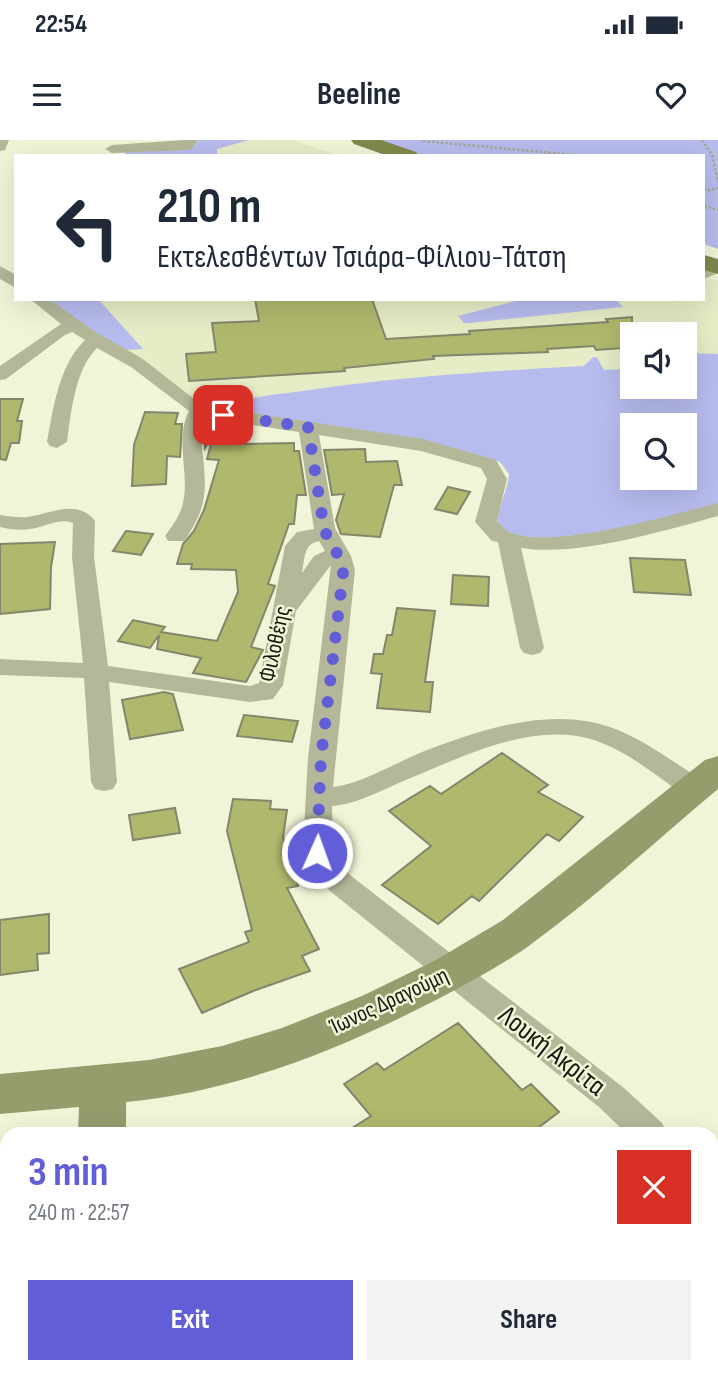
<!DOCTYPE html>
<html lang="en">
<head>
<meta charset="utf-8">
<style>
  body { margin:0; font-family:"Sofia Sans Condensed",sans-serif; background:#f2f2f3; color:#1f2937; height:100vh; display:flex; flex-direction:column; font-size:26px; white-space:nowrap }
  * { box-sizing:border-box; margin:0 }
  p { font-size:23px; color:#747a83 }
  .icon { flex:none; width:38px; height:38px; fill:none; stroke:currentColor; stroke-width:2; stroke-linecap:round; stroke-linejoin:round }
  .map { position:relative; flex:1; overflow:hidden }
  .drawer { position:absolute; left:0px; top:987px; width:719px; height:247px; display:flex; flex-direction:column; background:#fff; border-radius:21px 21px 0 0; box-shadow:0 7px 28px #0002 }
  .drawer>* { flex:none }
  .banner { position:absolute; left:14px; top:14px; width:691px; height:147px; border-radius:0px; box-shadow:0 7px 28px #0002; background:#fff; color:#1f2937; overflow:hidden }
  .controls { position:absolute; left:620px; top:182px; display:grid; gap:14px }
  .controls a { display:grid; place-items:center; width:77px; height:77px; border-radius:0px; background:#fff; box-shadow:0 7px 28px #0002; font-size:35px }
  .pin { position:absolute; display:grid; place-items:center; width:60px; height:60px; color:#fff; margin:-30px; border-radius:14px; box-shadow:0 4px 10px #0006 }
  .me { position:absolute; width:77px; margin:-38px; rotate:2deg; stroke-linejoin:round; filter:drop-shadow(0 0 5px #0008) }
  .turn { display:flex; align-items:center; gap:24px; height:147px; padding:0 28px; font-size:32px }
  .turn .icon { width:91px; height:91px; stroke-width:2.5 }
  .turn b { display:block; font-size:49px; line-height:60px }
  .round { display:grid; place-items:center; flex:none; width:74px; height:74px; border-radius:0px; background:#f2f2f3 }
  .overview { display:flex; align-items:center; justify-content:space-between; height:119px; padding:0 28px }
  h1 { font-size:42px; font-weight:700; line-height:52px; color:#625ed7 }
  .cta { display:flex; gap:14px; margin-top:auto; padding:14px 28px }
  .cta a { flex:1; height:80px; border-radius:0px; background:#625ed7; color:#fff; font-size:28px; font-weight:700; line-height:80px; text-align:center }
  .cta a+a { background:#f2f2f3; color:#1f2937 }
  .status { display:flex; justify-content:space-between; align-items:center; height:49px; padding:0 35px; background:#fff; direction:ltr }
  .status svg { height:19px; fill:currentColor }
  header { display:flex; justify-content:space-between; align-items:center; height:91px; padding:0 28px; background:#fff; font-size:32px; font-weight:700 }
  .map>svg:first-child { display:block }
  .built { fill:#e6ecc6; fill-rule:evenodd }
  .green { fill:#b7bcee; fill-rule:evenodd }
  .building { fill:#b0b86d; stroke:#83866c; stroke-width:2 }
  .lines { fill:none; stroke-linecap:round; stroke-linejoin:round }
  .path { stroke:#a5a991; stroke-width:2.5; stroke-dasharray:2.5 2; stroke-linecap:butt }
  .street { fill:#b4b898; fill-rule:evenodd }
  .secondary { fill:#969c6c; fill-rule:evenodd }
  .primary { fill:#81884b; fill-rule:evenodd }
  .route { stroke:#625ed7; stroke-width:12; stroke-dasharray:0 21.6 }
  .labels { text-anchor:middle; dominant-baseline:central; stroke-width:5; stroke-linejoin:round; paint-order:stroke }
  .street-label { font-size:23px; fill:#17180d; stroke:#f0f5d7 }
  .near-street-label { font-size:28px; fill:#17180d; stroke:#f0f5d7 }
</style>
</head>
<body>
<div class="status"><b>22:54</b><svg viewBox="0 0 49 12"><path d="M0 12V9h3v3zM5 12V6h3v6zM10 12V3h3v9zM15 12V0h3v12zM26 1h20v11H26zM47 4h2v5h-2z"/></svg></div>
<header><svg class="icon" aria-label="menu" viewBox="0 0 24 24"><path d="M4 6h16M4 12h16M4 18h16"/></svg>Beeline<svg class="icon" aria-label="heart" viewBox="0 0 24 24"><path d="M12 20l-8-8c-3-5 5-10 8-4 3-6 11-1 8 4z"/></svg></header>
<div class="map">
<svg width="718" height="1233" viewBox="0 0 718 1233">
  <rect width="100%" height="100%" fill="#f0f5d7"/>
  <path class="built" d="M199,0H293L340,16L124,15L192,7Z
    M704,138L718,141V364L575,395L555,397H530L507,390L498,382L509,335L500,322L476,313L425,302L215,269L181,253L145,219L116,208L44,159H704ZM632,194H684V247H632ZM632,285H684V338H632Z"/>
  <path class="green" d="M199,0H249L217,9V16L124,15L126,11L192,7Z
    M375,0H718V109L704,104V16H424Z
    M44,159H98L143,209L122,210Z
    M523,159H616L623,167L469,183H464L458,176Z
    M684,213L718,214V364C689,373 510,422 498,382C496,372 509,347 509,334L500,322L454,308L225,269C246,255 278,255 303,251C396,237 490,231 584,226L593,217H597L604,230L625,229L621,217L632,216V247H684ZM632,285H684V338H632Z"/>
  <path class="building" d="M255,159H372L386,199L470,194L469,191L608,182L606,179L632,177V224L623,208L596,210L594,206L547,209L548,212L433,216L434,219L344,228L345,231L189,241L186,214L216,212L212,183L259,181Z
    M0,259H23L17,281H22L19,303H11L6,320L0,319Z
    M145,272L178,273L175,284H182L180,317L167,316L166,344L132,346L134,305Z
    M205,286L246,288L240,304L294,303V311H299L306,355H297L294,384H289L268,444L275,446L251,507L263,510L246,542L193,533L201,518L157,509L159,495L150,508L118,501L133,480L165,487L161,492L217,501L238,452L236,430L191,429L192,424H177L183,404L194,391L204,370L219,320L207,319L211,304L208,303L205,308Z
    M365,309L366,322L397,321L402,345H394L380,397L341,394L336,380L344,354L332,355L324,310Z
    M448,347L470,352L457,374L435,369Z
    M126,391L153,394L141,415L113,411Z
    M55,402L51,427L50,469L0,474V404Z
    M630,418L685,420L691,455L634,452Z
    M453,435L489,437L488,466L451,464Z
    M397,468L435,471L425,542H433L430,572L377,568L382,534L371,533L374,514H383L387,495H392Z
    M164,552L173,554L183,590L130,599L122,560Z
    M244,575L298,581L292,602L237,596Z
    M502,613L548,645L538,652L583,677L559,701L547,694L479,761L472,756L438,784L382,745L431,706L389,671L430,646L441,654Z
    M233,659L271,661L270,669L287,670L283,697L298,746L287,748L319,809L302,816L310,831L253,851L202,873L179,829L249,802L245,792L252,790L227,691Z
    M175,668L180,693L133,700L129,675Z
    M49,774V813L37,814L38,830L0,835V780Z
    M458,883L522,950L531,944L559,972L530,994H343L371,976L344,944L377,923L384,930Z"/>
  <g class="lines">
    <path class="path" d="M702,0L712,15L718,42
      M423,1L586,16
      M704,49L707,51L718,48
      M704,66L718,70"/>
    <path class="street" d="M0,0H9L5,10L0,11Z
      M184,0H198L192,9L187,10L112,13L105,9L112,5Z
      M718,121V133L704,139V128Z
      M0,126L16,135V148L0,139Z
      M30,159H49L94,191L143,219L194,259L211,267L423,299L496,320L507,339L497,381C501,384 505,390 509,392C551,411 673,374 718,363V376C663,391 578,417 521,408L544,508L540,513L532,515L524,513L520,508L498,402L492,401L475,382L487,339L481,328L421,311L319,295L335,388L351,416L355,430L333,647C360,644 396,623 422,612C483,589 554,564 618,590C649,603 676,624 705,642L708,649L705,656L695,658L685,656C657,636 627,611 594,600C535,581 466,615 413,637C387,647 360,664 332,666L333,716L350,735L624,948L662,983L667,994H627L600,968L330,751L309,727L303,706L308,618L331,425L296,471L283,545L273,559L250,562L109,542L117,642L113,649L104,651L95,649L91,642L84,538L0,535V519L83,523L72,417L73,383C59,377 44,388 29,389C19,391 9,389 0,387V375C9,376 19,378 28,377C49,374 78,358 95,381L94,417L108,526L250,546L259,543L285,406L297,392L314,389L299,292L205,278C200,290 201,303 203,316C207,353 206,370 184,401H168L165,396C173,385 180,376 183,363C190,332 174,301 189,271L131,227L97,208C75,229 71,273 67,302L57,308L50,306L47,302C53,269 59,225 85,200L72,192L65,195L6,239L0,240V226L61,184ZM319,401L325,411L314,416L302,433C305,419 303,404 319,401Z
      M712,1114L718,1117V1165L712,1163Z"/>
    <path class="secondary" d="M718,616V649C657,700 598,755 534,802C505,824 470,842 438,859C341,909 235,952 126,962V994H78L79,967L0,974V934L149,920L222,906L282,888L362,856L436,820L503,780L705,620Z
      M68,1227H122V1233H68Z"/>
    <path class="primary" d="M351,0H381L416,12L419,16H388L354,4Z
      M704,115L718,119V134L704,130Z"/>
  </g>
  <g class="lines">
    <path class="route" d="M223,275L308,287L324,388C329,405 343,416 343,434L321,618L317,713"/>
  </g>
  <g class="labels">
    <g class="street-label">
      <text transform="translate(275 504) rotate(-78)">Φιλοθέης</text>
      <text transform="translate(389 861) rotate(-25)">Ίωνος Δραγούμη</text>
    </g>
    <g class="near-street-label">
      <text transform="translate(552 911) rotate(38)">Λουκή Ακρίτα</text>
    </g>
  </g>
</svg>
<div class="controls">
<a><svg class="icon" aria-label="sound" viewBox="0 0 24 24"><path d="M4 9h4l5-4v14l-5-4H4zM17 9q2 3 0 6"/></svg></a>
<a><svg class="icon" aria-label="search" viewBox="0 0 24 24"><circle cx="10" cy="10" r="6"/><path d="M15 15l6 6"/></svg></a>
</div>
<div class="pin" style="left:223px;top:275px;background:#d93025"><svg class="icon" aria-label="arrive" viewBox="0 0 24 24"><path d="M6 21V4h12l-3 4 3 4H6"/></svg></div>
<svg class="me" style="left:317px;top:713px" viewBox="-20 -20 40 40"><circle r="17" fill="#625ed7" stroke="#fff" stroke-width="3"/><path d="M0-11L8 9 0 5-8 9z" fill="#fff"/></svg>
<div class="banner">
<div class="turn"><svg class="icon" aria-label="left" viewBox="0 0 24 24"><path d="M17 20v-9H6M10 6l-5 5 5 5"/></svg><div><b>210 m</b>Εκτελεσθέντων Τσιάρα-Φίλιου-Τάτση</div></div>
</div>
<section class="drawer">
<div class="overview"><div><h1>3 min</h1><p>240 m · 22:57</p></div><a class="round" style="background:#d93025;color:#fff"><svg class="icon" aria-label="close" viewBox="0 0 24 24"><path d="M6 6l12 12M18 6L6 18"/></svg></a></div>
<div class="cta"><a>Exit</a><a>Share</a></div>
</section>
</div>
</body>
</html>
